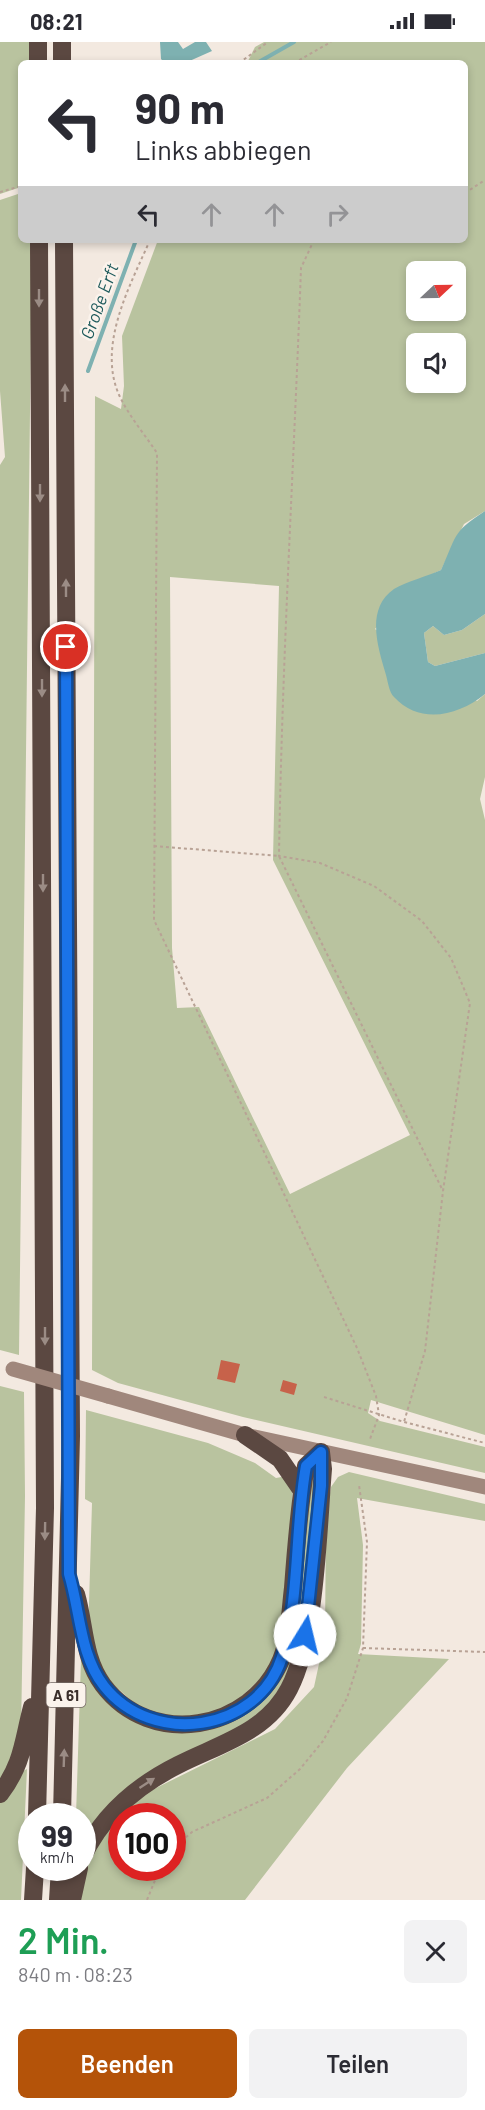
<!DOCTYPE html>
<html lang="de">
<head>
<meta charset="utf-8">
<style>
  body { margin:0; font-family:Barlow,sans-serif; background:#f2f2f3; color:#2b2b33; height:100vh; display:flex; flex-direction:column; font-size:22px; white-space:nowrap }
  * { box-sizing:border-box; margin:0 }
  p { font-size:20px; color:#7c7c81 }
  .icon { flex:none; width:33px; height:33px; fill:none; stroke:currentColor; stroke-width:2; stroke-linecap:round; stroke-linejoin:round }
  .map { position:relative; height:1858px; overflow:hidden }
  .details { display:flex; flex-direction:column; background:#fff; flex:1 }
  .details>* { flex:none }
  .guide { position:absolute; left:18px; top:18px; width:450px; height:183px; border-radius:9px; box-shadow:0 3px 9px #0003; background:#fff; color:#2b2b33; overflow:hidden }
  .needle { width:39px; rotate:68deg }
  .buttons { position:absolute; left:406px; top:219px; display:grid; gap:12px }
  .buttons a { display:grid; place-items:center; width:60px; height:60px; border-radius:9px; background:#fff; box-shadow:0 3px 9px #0003; font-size:30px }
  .speed { position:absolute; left:18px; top:1761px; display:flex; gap:12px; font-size:30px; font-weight:700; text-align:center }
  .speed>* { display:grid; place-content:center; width:78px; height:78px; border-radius:50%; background:#fff; box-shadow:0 3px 9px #0003; line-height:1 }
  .speed small { font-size:15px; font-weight:400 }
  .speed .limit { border:9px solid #d22; background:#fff; color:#111 }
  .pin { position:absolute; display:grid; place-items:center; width:51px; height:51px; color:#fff; margin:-26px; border:3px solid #fff; border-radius:50%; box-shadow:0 2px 6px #0007 }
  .me { position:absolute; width:66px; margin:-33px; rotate:9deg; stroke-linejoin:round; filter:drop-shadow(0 0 4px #0008) }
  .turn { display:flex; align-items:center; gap:21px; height:126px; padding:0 18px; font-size:27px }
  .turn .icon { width:78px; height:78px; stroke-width:2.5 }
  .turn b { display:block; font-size:42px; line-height:51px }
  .lanes { display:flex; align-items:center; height:57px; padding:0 18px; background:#0003; justify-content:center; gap:30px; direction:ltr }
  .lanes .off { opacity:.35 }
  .round { display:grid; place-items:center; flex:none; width:63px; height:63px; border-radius:9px; background:#f2f2f3 }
  .head { display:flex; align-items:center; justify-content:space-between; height:102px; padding:0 18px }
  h1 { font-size:36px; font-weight:600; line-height:45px; color:#1e9e55 }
  .primary-button { display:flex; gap:12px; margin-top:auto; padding:12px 18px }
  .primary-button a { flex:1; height:69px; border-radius:9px; background:#b45309; color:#fff; font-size:24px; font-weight:600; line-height:69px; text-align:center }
  .primary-button a+a { background:#f2f2f3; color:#2b2b33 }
  .status { display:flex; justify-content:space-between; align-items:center; height:42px; padding:0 30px; background:#fff; direction:ltr }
  .status svg { height:16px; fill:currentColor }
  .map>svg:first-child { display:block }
  .green { fill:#b9c39f; fill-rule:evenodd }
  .water { fill:#7eb1b1 }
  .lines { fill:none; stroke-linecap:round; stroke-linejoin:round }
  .stream { stroke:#7eb1b1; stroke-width:4 }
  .building { fill:#c7624a }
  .path { stroke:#b8a295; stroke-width:2; stroke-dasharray:3 3; stroke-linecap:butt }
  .secondary { stroke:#a0877c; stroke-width:15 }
  .motorway { stroke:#5b4841; stroke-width:18 }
  .secondary-bridge { stroke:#a0877c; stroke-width:15 }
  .oneway { fill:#9b8c85 }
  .route-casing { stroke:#114b97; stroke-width:15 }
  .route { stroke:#1a73e8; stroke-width:10 }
  .labels { text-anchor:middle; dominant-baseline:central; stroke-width:5; stroke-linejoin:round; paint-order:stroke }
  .shield { fill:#fbf3ec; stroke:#746964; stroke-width:1.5 }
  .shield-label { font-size:15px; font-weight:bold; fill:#3a2e2a }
  .water-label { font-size:18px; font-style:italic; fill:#1f5b5c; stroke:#fbf3ec }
</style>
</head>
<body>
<div class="status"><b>08:21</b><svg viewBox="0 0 49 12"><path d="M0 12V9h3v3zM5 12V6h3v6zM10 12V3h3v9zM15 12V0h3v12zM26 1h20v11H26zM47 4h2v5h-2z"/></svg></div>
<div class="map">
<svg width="485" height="1858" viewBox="0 0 485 1858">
  <rect width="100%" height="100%" fill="#f3e9e0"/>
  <path class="green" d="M0,0H32V21H21V145L0,152Z
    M264,0H485V469L464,482L441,528L420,538L375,587L477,659L485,652V735L480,757L485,778V1393L371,1358L368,1371L380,1379L485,1405V1431L243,1375L118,1341L92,1328L95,354L121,367L124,344L122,294L158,198H465V21H247L255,5ZM417,230H456V268H417ZM417,302H456V340H417ZM170,535L279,544L273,818L410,1093L290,1152L199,965L177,966L172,906Z
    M21,151V198H32L19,1313L0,1308V423L5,415L0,349V158Z
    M485,572V611L435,624L428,620L424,591L433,584L444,593L462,588Z
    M0,1344L24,1350L25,1454L21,1690L0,1742Z
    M86,1368L208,1401L255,1421L276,1436L287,1434L293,1446L284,1581L269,1629L229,1666L185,1677L141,1667L107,1637L88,1595L92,1461L85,1457Z
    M349,1430L485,1462V1479L357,1456L363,1503L361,1602L358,1612L449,1617L347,1726L245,1858H81L83,1833L99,1800L119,1775L146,1751L275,1687L314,1645L325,1594L326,1476L331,1445L338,1435ZM122,1774H172V1826H122Z
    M309,1436L314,1438L302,1580L287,1638L261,1673L195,1710L83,1801L82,1774H76L81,1617L90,1637L175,1689L276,1639Z
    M27,1727L21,1858H0V1761L21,1730Z"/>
  <path class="water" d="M160,0H178L183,7L195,0H206L212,9L185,21H165L161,17Z
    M485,469V572L462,588L444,593L433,584L424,591L428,620L435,624L485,611V652C458,674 420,683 394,655C389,650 388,640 386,633C378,606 365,567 394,547C405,540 428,534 441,528C457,494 451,491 485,469Z"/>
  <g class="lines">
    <path class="stream" d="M257,21L294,0
      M88,329L136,198"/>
  </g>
  <path class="building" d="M221,1318L240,1322L235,1341L217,1337Z
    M283,1338L297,1342L294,1353L280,1349Z"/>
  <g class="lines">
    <path class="path" d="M239,21L268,0
      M294,21L331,0
      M0,150L21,144
      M465,151L485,138
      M150,198C130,244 95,306 121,357C130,375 145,393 157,411L154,878L357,1306L376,1354L379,1373L370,1397
      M314,198L301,226C294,422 282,618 279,814L320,821L374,844L422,879L451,916L470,961L443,1149L425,1309L404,1380
      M154,804L279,814L443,1149
      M324,1355L404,1380L485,1401
      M363,1606L485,1610
      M172,1807L192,1790L267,1756L300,1727L323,1699L347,1656L363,1606L367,1500L359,1443
      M147,1858L160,1826"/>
    <path class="secondary" d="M108,1354L245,1393L485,1445"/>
    <path class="motorway" d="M38,0V21
      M62,0V21
      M245,1393L280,1417L302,1449
      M76,1552C85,1583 83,1616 103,1643C151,1707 251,1689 281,1618C290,1596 290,1569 293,1546C296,1505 299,1464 306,1424L321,1410
      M0,1752C23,1722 23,1699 32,1665
      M37,1774L45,1466L39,198
      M62,1774L71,1394L64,198
      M82,1816C102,1773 136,1744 178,1723C219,1702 266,1691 289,1647C316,1596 318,1487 323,1427L321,1410
      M33,1858L35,1826
      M58,1858L60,1826
      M72,1858L79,1826"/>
    <path class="secondary-bridge" d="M13,1327L108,1354"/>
  </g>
  <defs><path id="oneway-solid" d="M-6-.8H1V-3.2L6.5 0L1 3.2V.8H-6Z" transform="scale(1.5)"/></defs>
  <g class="oneway">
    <use href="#oneway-solid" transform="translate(39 256) rotate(90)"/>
    <use href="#oneway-solid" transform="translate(65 351) rotate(-90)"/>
    <use href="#oneway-solid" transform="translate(40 451) rotate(90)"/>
    <use href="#oneway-solid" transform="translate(66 546) rotate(-90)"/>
    <use href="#oneway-solid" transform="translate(42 646) rotate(90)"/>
    <use href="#oneway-solid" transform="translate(43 841) rotate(90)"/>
    <use href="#oneway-solid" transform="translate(45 1294) rotate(90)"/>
    <use href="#oneway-solid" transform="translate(45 1489) rotate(91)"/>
    <use href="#oneway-solid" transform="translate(64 1716) rotate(-88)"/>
    <use href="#oneway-solid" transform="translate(147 1741) rotate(-33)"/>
  </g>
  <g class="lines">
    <g class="route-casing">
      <path id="route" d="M66,605L69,1532C80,1568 80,1614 104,1644C152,1705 258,1691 282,1615C300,1558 295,1484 306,1424L321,1410V1444L305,1593"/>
    </g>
    <use href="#route" class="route"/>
  </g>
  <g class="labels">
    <rect class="shield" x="46.5" y="1641" width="39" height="24" rx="4.5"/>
    <g class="shield-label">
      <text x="66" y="1653">A 61</text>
    </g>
    <g class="water-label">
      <text transform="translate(99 259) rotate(-70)">Große Erft</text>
    </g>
  </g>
</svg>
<div class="buttons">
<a><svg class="needle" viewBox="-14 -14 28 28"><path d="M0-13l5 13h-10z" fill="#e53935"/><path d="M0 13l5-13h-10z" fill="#7c7c81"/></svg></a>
<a><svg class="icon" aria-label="sound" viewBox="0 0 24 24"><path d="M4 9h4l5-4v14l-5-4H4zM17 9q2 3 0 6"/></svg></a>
</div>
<div class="speed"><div>99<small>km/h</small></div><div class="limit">100</div></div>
<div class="pin" style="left:66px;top:605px;background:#d93025"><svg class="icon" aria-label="arrive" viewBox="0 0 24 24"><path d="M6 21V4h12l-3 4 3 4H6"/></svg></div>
<svg class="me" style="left:305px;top:1593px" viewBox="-20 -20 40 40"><circle r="19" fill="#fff"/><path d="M0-13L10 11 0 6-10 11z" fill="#1a73e8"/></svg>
<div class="guide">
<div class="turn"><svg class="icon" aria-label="left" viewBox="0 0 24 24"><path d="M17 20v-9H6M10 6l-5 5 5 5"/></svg><div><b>90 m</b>Links abbiegen</div></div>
<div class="lanes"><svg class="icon" aria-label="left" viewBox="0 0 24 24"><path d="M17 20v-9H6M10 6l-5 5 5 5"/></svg><svg class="icon off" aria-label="ahead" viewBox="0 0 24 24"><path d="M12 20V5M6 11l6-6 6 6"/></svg><svg class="icon off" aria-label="ahead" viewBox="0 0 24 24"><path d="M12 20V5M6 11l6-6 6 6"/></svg><svg class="icon off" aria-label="right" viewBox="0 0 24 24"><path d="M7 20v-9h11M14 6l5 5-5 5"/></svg></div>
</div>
</div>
<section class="details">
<div class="head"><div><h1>2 Min.</h1><p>840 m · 08:23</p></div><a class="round"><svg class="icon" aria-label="close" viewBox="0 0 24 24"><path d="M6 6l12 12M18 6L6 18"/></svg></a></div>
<div class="primary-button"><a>Beenden</a><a>Teilen</a></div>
</section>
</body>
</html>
